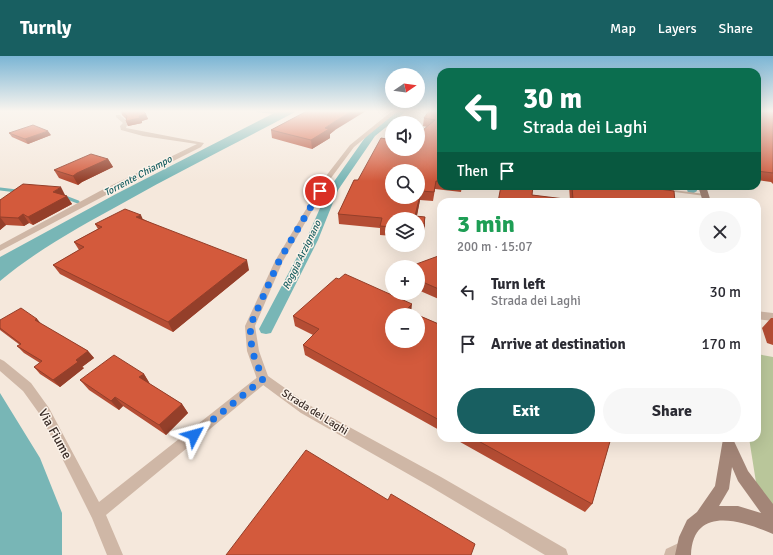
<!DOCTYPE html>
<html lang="en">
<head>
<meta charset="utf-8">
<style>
  body { margin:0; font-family:Signika,sans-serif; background:#f7f7f7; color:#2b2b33; height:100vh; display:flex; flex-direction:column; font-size:15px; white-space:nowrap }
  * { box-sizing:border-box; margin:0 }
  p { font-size:13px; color:#7c7c81 }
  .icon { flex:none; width:22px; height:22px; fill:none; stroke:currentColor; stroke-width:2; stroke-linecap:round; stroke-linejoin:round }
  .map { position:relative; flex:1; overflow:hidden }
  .panel { position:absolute; left:437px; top:142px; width:324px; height:244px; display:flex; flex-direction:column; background:#fff; border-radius:12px; box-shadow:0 4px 16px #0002 }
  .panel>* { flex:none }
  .hud { position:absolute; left:437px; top:12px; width:324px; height:122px; border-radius:12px; box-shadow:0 4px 16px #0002; background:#0b6e4f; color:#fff; overflow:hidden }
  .needle { width:26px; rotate:77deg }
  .buttons { position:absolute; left:385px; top:12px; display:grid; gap:8px }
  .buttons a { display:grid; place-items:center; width:40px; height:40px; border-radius:50%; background:#fff; box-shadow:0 4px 16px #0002; font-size:20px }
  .pin { position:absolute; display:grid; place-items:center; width:34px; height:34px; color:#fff; margin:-17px; border:2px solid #fff; border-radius:50%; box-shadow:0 1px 4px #0007 }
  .me { position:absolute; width:44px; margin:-22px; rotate:51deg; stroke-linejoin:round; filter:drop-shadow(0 0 3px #0008) }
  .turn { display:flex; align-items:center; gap:14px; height:84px; padding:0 20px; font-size:18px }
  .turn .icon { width:52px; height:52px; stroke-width:2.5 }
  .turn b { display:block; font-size:28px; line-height:34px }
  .then { display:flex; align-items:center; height:38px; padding:0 20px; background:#0003; gap:8px; font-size:15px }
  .round { display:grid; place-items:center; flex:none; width:42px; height:42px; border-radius:21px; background:#f7f7f7 }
  .head { display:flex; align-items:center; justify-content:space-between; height:68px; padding:0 20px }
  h1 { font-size:24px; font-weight:700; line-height:30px; color:#1e9e55 }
  .cta { display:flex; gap:8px; margin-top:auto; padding:8px 20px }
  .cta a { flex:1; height:46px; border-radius:24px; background:#185f61; color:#fff; font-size:16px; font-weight:700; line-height:46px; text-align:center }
  .cta a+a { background:#f7f7f7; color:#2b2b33 }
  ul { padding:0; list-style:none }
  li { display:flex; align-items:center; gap:12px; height:52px; padding:0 20px }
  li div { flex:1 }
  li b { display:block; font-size:15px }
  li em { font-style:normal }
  header { display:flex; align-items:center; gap:24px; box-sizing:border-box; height:56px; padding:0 20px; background:#185f61; color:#fff }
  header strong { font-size:19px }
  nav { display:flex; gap:22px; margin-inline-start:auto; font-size:14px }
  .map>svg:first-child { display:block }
  .green { fill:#b9c69a }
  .water { fill:#78b6b6 }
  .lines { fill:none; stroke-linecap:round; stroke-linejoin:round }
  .stream-far1 { stroke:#78b6b6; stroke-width:2.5 }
  .stream { stroke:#78b6b6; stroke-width:3 }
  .canal { fill:#78b6b6; fill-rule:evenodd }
  .service { fill:#cfb7a6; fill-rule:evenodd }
  .minor { fill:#cfb7a6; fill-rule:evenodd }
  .tertiary { fill:#cfb7a6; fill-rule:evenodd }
  .secondary { fill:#a38577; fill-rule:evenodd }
  .wall { fill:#b54d34 }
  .shaded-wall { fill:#943f2a }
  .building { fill:#d35a3c; stroke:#943f2a; fill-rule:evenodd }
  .route { stroke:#1a73e8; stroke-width:7; stroke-dasharray:0 12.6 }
  .labels { text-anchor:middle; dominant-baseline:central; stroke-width:3; stroke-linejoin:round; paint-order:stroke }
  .far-water-label { font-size:10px; font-style:italic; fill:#185f61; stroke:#fcf3ea }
  .street-label { font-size:11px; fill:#3a2d28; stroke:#fcf3ea }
  .near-street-label { font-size:13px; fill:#3a2d28; stroke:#fcf3ea }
</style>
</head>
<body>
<header>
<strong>Turnly</strong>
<nav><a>Map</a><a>Layers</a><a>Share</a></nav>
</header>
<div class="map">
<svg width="773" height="499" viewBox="0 0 773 499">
  <rect width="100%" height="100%" fill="#f5e8dc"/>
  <path class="green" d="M757,298L773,301V475L758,439L749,382H757Z"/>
  <path class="water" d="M278,55H297C239,86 180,115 123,147C81,170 37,194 0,225V201L116,138Z
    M0,337L40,402L62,457V499H0Z"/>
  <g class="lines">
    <path class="stream-far1" d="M257,55L281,57"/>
    <path class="stream" d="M0,133L17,135
      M65,141L78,146"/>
    <path class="canal" d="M398,55H406L375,80L338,134L318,184L273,273L271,277L266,278L261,277L259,273L306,184L328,134L369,76Z
      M686,130H696L697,135L692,138L688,137Z"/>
    <path class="service" d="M665,133L705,138L707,139L705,140L667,135L665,134Z"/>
    <path class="minor" d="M116,59H120L128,66L126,72L204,87L201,91L106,139L0,195V189L100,135L197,88L143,80L121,74L120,70L123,67L116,61Z
      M757,255L773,257V265L757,263Z
      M0,303L4,305L31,327L49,352L99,446L259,320L263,318L267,320L269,323L267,326L106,459L123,499H107L92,462L41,360L23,335L0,315Z"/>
    <path class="tertiary" d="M392,55H398L354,91L331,122L283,205L255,270L259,295L268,320L309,349L441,421L566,493L568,499H545L431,431L301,357L259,326L257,323L247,295L245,270L275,205L326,120L350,89Z
      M683,485L689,487L691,493L689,499H664L666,493Z"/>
    <path class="secondary" d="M698,130H706L711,146H703Z
      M723,383H733L748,415L773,448V478C743,465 693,448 691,499H675L679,481L687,464L697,456L715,430ZM732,411L738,425L761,457L738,450H719L729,433Z"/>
  </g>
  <path class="wall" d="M121,55H143L148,63L142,65V67L128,70L126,65V63L122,59Z
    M441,55V130H462L461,136L435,133L433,145L420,144L417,160L425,161V170L422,183H418V163H392V180L380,179V172L339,168L338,158L358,124L418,93L427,71L423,70L424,62Z
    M757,55H773V128L771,126L757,124Z
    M271,74H335L330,78V82L312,93L272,82Z
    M9,77L51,79L28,88L12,81Z
    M108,103L113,111L82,126L78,129L59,122L54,114Z
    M569,130H644V131L675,146H498L532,139L570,144Z
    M65,139L72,148L33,169L29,167L24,170L6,169L0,174V144Z
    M143,163L249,214L173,276L60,218L53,209L79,194L74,186L98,173L95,168Z
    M441,199V244L418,234V211Z
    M411,256L441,269V375L305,299L303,289L313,279L295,270L293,260Z
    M771,262H773V289L767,287L762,272Z
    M37,263L41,268L88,295L94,302L82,311L84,312L60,331L40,318L34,311L40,307L24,297L17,290L20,289L0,274V264Z
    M144,318L150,328L182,348L188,357L166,379L123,350L119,354L89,334L80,324Z
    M453,382H611L592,448L585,456Z"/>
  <path class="shaded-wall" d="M352,55H366L335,74L330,78V82L312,93L311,84L325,72L334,66Z
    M146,58L148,63L142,65V67L128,70L126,65L139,60Z
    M48,75L51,79L28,88L25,83Z
    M108,103L113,111L82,126L78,129L73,120L77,117Z
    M61,131L65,139L58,144L53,136Z
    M421,135L420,144L416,163L415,160Z
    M67,140L72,148L33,169L28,161Z
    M23,158L29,167L24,170L18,162Z
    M141,159L145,168L136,161Z
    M0,161L6,169L0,174Z
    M425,161V170L422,183L423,174Z
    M247,204L249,214L173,276L168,266Z
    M412,248L411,258L406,254Z
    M37,263L43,270L35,264Z
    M88,295L94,302L82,311L84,312L60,331L53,324L76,304Z
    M144,318L150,328L146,331L139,321Z
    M115,341L123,350L119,354L111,345Z
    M182,348L188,357L166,379L159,369Z"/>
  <path class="building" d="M122,55H143L146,58L139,60L140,62L126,65L127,60Z
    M307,55H352L334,66L325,72L329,73L311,84L271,74Z
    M429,55H441V125H436L434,136L421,135L415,160L425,161L423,174L418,173V163H392V171L380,170L382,162L338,158L354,124H358L381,82L392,84V93H418V78L435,64L424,62ZM392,115H418V141H392Z
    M757,55H773V117L757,115Z
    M33,69L48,75L25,83L9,77Z
    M91,98L108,103L77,117L73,120L54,114Z
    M23,128L61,131L53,136L67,140L28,161L23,158L18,162L0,161V144Z
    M501,130H533L532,139L573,144L572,130H644V131L674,135L675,146H498Z
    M125,153L141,159L136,161L247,204L168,266L53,209L84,191L74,186L102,171L95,168Z
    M441,199V234L418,224V211H410L411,210Z
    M345,218L412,248L406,254L441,269V365L303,289L319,273L293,260L336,222L339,223ZM392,259H418V285H392Z
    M21,252L37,263L35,264L88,295L76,304L78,306L53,324L34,311L42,305L17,290L21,288L0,272V264Z
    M114,299L144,318L139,321L182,348L159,369L115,341L111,345L80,324Z
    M473,382H611L592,448Z
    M306,394L388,444L391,438L475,488L471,499H226Z"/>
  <linearGradient id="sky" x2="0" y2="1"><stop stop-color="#7bb5d4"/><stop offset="0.44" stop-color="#faf5ef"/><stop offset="1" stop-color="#faf5ef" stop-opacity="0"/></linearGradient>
  <rect width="773" height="125" fill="url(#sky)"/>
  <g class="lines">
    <path class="route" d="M194,379L263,323L252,295L250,270L279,205L320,135"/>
  </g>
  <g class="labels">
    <g class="far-water-label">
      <text transform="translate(138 120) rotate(-28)">Torrente Chiampo</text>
      <text transform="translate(302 199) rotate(-64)">Roggia Arzignano</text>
    </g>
    <g class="street-label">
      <text transform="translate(315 356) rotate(32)">Strada dei Laghi</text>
    </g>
    <g class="near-street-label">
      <text transform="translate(55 378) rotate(61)">Via Fiume</text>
    </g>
  </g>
</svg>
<div class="buttons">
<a><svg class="needle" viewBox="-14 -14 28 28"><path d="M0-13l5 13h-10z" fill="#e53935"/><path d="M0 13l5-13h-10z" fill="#7c7c81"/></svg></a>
<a><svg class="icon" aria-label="sound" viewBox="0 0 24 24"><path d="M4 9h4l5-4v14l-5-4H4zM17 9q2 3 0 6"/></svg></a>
<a><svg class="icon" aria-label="search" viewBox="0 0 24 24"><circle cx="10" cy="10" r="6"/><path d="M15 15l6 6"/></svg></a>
<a><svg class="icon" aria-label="layers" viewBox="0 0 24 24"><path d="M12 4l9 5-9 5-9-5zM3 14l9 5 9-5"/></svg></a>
<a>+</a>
<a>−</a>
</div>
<div class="pin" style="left:320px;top:135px;background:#d93025"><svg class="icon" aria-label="arrive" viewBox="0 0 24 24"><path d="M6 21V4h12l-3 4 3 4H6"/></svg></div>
<svg class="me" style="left:194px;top:379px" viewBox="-20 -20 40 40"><path d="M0-17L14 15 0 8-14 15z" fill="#1a73e8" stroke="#fff" stroke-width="4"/></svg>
<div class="hud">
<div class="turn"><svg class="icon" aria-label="left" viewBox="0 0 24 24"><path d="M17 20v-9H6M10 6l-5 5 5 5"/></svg><div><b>30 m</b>Strada dei Laghi</div></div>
<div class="then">Then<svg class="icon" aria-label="arrive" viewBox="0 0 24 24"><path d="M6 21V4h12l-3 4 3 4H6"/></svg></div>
</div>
<section class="panel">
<div class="head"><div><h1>3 min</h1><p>200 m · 15:07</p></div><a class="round"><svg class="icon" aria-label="close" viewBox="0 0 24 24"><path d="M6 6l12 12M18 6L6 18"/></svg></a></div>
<ul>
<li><svg class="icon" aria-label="left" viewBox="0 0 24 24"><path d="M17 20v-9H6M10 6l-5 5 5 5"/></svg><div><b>Turn left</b><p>Strada dei Laghi</p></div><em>30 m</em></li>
<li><svg class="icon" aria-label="arrive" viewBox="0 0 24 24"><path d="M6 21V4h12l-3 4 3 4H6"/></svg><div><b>Arrive at destination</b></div><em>170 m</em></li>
</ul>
<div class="cta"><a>Exit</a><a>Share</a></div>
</section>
</div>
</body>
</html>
